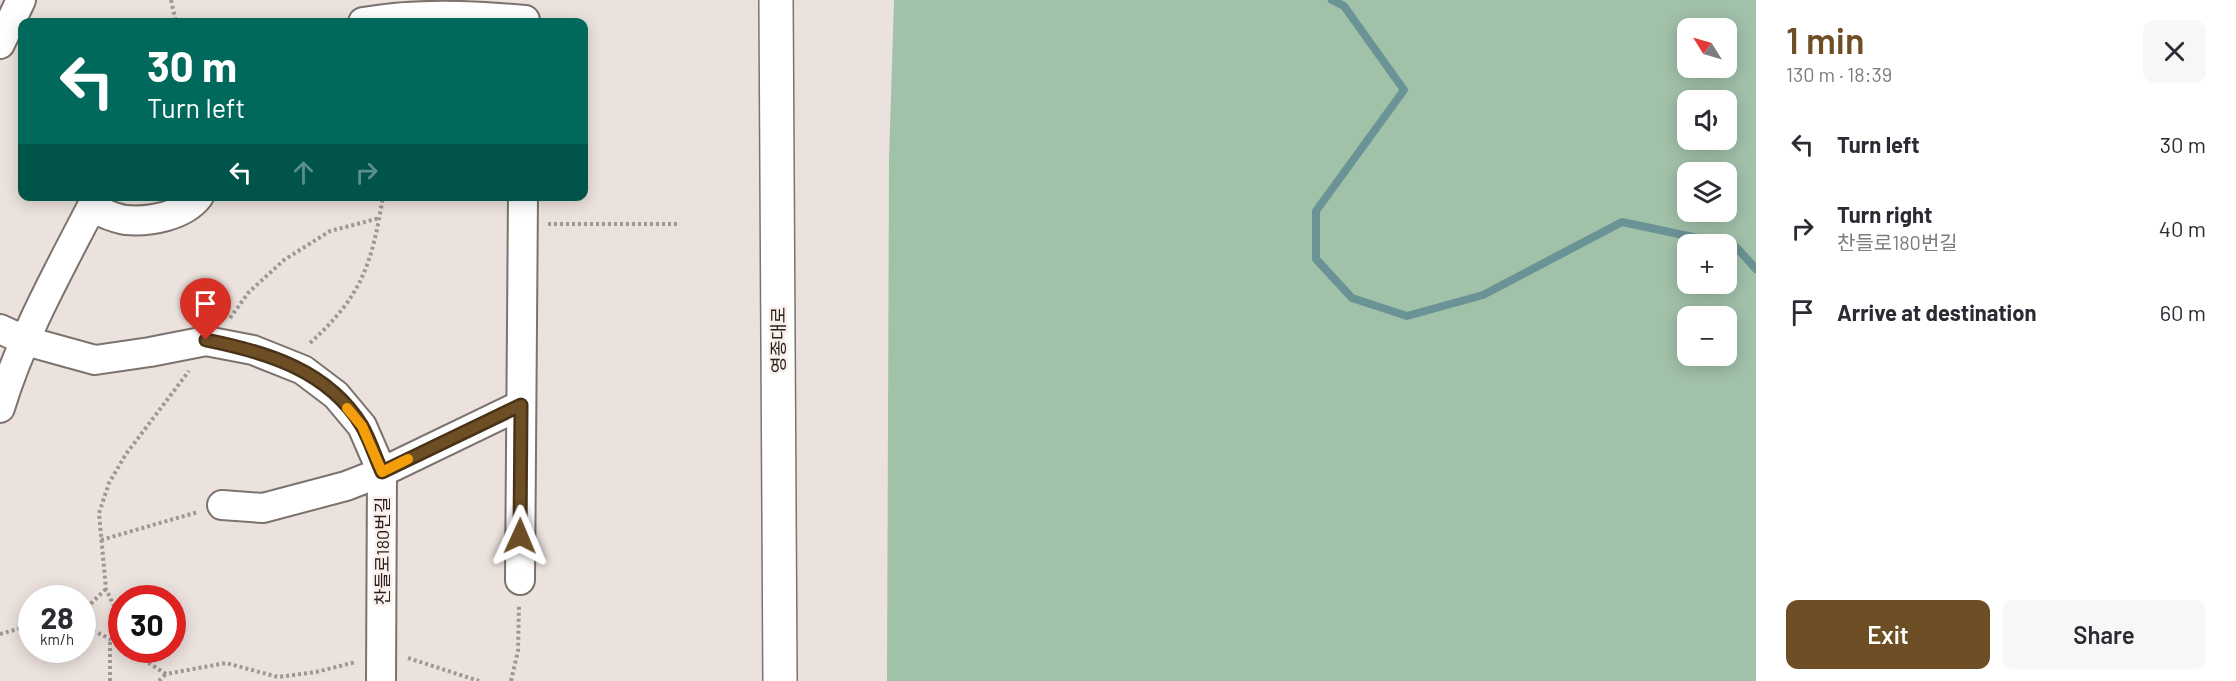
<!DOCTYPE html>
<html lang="en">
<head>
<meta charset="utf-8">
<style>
  body { margin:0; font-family:Barlow,"Noto Sans KR",sans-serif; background:#f7f7f7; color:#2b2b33; height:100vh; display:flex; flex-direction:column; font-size:22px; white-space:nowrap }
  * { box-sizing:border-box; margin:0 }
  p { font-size:20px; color:#7c7c81 }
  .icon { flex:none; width:33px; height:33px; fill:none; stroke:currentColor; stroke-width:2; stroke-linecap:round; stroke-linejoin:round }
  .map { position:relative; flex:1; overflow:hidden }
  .side { display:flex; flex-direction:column; background:#fff; width:480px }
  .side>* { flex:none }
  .guide { position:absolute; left:18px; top:18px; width:570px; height:183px; border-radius:12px; box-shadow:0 3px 15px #0003; background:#00695c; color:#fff; overflow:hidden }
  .needle { width:39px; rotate:307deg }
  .tools { position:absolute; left:1677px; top:18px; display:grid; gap:12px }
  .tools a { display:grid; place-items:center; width:60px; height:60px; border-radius:12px; background:#fff; box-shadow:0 3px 15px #0003; font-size:30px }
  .speed { position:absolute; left:18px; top:585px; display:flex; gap:12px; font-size:30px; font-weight:700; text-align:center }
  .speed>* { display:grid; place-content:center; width:78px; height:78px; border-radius:50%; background:#fff; box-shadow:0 3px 15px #0003; line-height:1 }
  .speed small { font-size:15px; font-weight:400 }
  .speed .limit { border:9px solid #d22; background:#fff; color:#111 }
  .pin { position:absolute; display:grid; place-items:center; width:51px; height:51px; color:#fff; margin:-62px -26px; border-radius:50% 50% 50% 0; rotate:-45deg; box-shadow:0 0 6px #0007 }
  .pin .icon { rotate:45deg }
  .me { position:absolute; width:66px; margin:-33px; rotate:1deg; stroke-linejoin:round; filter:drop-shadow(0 0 4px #0008) }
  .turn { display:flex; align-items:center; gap:21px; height:126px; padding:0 30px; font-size:27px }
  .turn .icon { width:78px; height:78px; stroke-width:2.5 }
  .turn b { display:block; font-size:42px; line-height:51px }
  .lanes { display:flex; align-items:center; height:57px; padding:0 30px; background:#0003; justify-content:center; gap:30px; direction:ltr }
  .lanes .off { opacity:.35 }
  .round { display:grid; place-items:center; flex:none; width:63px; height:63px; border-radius:12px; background:#f7f7f7 }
  .head { display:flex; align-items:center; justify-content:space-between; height:102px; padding:0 30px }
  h1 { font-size:36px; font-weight:600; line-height:45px; color:#6e4e25 }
  .cta { display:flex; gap:12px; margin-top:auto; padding:12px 30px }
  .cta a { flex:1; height:69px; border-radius:12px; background:#6e4e25; color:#fff; font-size:24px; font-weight:600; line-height:69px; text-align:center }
  .cta a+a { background:#f7f7f7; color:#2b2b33 }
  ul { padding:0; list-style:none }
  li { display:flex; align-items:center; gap:18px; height:84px; padding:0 30px }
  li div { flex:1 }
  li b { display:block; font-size:22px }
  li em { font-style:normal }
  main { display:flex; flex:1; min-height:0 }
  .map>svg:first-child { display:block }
  .green { fill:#a2c1a9; fill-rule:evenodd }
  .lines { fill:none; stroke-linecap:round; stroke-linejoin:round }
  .stream { stroke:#6a9395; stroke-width:8 }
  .street-casing { stroke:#7c726e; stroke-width:32 }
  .secondary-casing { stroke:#7c726e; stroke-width:36 }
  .path { stroke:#9f9793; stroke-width:4; stroke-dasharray:3 3; stroke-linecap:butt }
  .street { stroke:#fff; stroke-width:28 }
  .secondary { stroke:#fff; stroke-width:33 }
  .route-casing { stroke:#483318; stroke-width:15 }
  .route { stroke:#6e4e25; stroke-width:10 }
  .slow { stroke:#f59e0b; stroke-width:10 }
  .labels { text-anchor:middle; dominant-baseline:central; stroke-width:5; stroke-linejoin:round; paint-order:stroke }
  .street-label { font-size:18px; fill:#231f1d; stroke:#faefea }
</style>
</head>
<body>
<main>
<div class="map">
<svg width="1756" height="681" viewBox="0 0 1756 681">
  <rect width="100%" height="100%" fill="#ece2dd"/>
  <path class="green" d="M894,0H1756V681H887L889,159ZM1688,28H1726V68H1688ZM1688,100H1726V140H1688ZM1688,172H1726V212H1688ZM1688,244H1726V284H1688ZM1688,316H1726V356H1688Z"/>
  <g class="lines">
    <path class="stream" d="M1332,0L1344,6L1404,90L1316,211V259L1352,298L1407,316L1483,295L1622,222L1726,244
      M1726,245L1736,247L1756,269"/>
    <g class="street-casing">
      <path id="street" d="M363,22C417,13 471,15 525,20
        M0,44L21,0
        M0,329L26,341L95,360L150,352L206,341L253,350L303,370L336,395L362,426L382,472L381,681
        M0,408C21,338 58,272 91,208C102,212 115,219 126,220C150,222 184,216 199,196
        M222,505L263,508L346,486L382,472L521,405
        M520,580L523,196"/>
    </g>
    <g class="secondary-casing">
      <path id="secondary" d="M776,0L780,681"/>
    </g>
    <path class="path" d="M171,0L176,22
      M548,224H679
      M230,318L249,292L284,260L330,231L380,218
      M310,343C362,296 372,264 383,196
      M101,540L198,512
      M82,612L106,589
      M122,623L106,589L99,513L109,483L126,454L189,371
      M82,625L122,645
      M0,634L32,625
      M128,650L166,674L226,663L278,677L316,672L356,662
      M138,650L147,660
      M408,658L479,681
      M110,681V639
      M159,681L166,674
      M511,681L518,651L519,605"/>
    <use href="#street" class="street"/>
    <use href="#secondary" class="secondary"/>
  </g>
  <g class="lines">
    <g class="route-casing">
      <path id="route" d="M206,340C266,352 328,370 362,426C370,440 375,457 382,472L521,405L520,536"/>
    </g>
    <use href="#route" class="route"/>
    <path class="slow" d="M347,408L362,426L382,472L408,459"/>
  </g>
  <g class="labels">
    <g class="street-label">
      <text transform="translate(778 340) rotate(-90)">영종대로</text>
      <text transform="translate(382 551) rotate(-90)">찬들로180번길</text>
    </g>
  </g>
</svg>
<div class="tools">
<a><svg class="needle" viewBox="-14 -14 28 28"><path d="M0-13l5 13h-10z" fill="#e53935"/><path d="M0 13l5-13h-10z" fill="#7c7c81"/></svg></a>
<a><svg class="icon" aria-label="sound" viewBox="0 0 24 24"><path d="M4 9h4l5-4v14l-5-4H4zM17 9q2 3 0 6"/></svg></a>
<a><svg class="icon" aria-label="layers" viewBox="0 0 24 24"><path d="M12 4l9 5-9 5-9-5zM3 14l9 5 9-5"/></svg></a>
<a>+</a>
<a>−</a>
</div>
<div class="speed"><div>28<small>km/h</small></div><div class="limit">30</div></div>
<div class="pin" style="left:206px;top:340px;background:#d93025"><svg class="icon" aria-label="arrive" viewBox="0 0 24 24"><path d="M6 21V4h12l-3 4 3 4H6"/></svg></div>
<svg class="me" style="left:520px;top:536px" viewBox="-20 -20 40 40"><path d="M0-17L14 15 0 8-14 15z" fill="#6e4e25" stroke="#fff" stroke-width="4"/></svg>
<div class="guide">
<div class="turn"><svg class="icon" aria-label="left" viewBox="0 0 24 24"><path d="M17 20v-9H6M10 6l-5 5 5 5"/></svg><div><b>30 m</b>Turn left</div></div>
<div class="lanes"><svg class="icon" aria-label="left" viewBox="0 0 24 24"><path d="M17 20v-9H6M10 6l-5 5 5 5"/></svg><svg class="icon off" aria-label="ahead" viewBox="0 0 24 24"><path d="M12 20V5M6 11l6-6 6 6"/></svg><svg class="icon off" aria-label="right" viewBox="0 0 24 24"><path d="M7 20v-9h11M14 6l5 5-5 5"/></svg></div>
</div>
</div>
<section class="side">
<div class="head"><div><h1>1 min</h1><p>130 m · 18:39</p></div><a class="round"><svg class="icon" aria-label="close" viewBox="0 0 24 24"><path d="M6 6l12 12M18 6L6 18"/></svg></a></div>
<ul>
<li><svg class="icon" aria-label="left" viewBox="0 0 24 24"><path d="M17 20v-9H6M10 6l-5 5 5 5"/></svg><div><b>Turn left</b></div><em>30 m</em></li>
<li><svg class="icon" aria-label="right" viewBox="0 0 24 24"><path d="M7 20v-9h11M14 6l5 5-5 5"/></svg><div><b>Turn right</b><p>찬들로180번길</p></div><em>40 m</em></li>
<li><svg class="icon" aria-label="arrive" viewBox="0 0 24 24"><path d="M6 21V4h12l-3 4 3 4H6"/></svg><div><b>Arrive at destination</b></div><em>60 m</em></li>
</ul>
<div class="cta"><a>Exit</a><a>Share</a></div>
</section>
</main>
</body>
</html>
